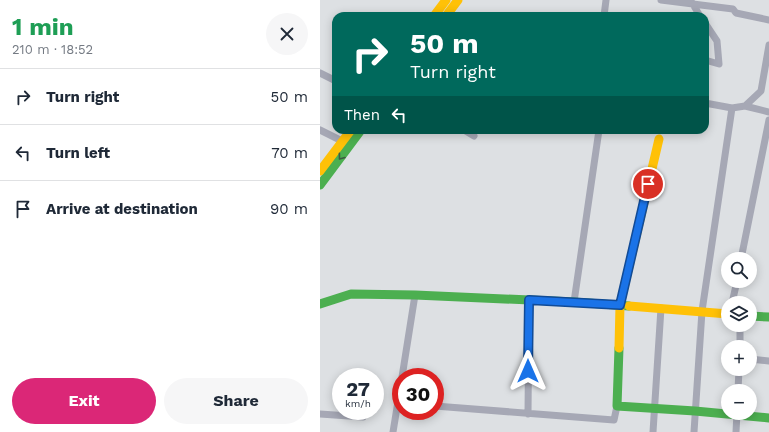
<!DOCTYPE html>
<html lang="en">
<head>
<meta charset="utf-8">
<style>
  body { margin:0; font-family:"Work Sans",sans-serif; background:#f6f6f7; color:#1f2937; height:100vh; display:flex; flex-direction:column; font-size:15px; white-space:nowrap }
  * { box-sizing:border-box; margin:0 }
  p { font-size:13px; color:#747a83 }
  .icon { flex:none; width:22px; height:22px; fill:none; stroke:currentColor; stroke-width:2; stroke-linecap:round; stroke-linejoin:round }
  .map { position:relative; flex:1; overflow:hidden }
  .drawer { display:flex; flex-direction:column; background:#fff; width:320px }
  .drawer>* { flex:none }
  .guide { position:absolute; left:12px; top:12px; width:377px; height:122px; border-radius:12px; box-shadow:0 2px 10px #0003; background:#00695c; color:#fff; overflow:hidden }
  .tools { position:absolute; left:401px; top:252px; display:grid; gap:8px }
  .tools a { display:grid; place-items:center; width:36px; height:36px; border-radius:50%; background:#fff; box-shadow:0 2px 10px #0003; font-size:20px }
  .speed { position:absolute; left:12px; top:368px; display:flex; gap:8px; font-size:20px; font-weight:700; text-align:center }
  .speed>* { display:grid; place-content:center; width:52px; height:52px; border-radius:50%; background:#fff; box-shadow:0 2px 10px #0003; line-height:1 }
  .speed small { font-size:10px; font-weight:400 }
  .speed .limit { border:6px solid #d22; background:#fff; color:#111 }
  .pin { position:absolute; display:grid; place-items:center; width:34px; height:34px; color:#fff; margin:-17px; border:2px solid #fff; border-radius:50%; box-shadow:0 1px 4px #0007 }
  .me { position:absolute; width:44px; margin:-22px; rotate:0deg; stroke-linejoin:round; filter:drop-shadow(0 0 3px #0008) }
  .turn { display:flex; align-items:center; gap:14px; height:84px; padding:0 12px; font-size:18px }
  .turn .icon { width:52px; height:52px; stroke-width:2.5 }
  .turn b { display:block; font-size:28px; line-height:34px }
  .then { display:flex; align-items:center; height:38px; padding:0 12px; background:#0003; gap:8px; font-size:15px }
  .round { display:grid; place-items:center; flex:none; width:42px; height:42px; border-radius:21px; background:#f6f6f7 }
  .summary { display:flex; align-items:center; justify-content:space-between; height:68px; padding:0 12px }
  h1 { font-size:24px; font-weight:700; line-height:30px; color:#1e9e55 }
  .button { display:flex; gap:8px; margin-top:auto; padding:8px 12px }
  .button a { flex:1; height:46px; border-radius:24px; background:#db2777; color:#fff; font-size:16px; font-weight:700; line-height:46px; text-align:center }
  .button a+a { background:#f6f6f7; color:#1f2937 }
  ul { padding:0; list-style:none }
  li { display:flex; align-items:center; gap:12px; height:56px; padding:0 12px; border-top:1px solid #e0e1e3 }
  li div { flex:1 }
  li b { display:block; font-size:15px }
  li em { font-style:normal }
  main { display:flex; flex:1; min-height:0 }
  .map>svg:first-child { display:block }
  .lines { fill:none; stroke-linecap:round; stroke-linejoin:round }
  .street { stroke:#a6a8b5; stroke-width:7 }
  .fast { stroke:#4caf50; stroke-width:9 }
  .slow { stroke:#ffc107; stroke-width:9 }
  .oneway { stroke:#3c5b41 }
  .route-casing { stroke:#114b97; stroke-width:10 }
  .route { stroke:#1a73e8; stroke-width:7 }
</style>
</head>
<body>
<main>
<section class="drawer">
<div class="summary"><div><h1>1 min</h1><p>210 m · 18:52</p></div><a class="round"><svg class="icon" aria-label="close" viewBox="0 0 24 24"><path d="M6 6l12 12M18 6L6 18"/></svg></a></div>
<ul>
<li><svg class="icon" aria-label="right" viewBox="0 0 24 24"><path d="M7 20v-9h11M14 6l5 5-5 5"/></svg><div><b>Turn right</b></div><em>50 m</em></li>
<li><svg class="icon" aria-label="left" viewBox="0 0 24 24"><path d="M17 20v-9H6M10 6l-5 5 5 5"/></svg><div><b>Turn left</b></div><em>70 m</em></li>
<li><svg class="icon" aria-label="arrive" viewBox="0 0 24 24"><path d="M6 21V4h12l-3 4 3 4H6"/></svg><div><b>Arrive at destination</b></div><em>90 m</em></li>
</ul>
<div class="button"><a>Exit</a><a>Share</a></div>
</section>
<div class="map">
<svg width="449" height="432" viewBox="0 0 449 432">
  <rect width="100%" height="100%" fill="#dde0e3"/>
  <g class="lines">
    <path class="street" d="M341,0L413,9L416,13L449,20
      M371,1L380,16
      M284,16L286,0
      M385,23L397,41L399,64L385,60
      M0,73L16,81
      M385,103L412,108L425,106L441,91L449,45
      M425,106L449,112
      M0,130L22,141
      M144,130L154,136
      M421,259L449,120
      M254,302L279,130
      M412,303L417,281
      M420,347V325
      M430,359L449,361
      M82,377L95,295
      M418,391L419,369
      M115,406L294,420L297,406
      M0,414L43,417
      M208,414L209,300
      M73,432L81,383
      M333,432L341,308
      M374,432L382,311L412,108
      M416,432L417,413"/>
    <path class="fast" d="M0,185L41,130
      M0,304L31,294L95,295L254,302L309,306
      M430,316L449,317
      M299,348L297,406L375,411L449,418"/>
    <path class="slow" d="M114,16L126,0
      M126,16L138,0
      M0,171L31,130
      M309,306L408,314
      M299,348L300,305L339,139"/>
  </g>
  <defs><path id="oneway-chevron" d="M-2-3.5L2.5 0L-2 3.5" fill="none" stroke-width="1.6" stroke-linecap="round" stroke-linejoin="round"/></defs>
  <use class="oneway" href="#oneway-chevron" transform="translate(21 157) rotate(127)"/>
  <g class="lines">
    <g class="route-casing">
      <path id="route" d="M208,371L209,300L300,305L328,184"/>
    </g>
    <use href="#route" class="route"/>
  </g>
</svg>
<div class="tools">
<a><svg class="icon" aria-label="search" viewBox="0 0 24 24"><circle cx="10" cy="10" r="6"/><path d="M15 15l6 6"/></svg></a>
<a><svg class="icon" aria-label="layers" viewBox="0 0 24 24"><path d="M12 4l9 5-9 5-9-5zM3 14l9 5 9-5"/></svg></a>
<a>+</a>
<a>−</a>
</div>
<div class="speed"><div>27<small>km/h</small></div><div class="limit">30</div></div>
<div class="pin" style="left:328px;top:184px;background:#d93025"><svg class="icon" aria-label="arrive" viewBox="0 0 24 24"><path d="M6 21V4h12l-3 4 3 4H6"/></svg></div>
<svg class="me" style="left:208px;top:371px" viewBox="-20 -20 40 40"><path d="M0-17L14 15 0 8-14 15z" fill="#1a73e8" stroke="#fff" stroke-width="4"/></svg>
<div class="guide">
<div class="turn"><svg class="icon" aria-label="right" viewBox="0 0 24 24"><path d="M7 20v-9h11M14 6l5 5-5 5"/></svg><div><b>50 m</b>Turn right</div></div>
<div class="then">Then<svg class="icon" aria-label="left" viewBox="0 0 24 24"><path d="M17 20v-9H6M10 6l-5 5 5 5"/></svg></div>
</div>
</div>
</main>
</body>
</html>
